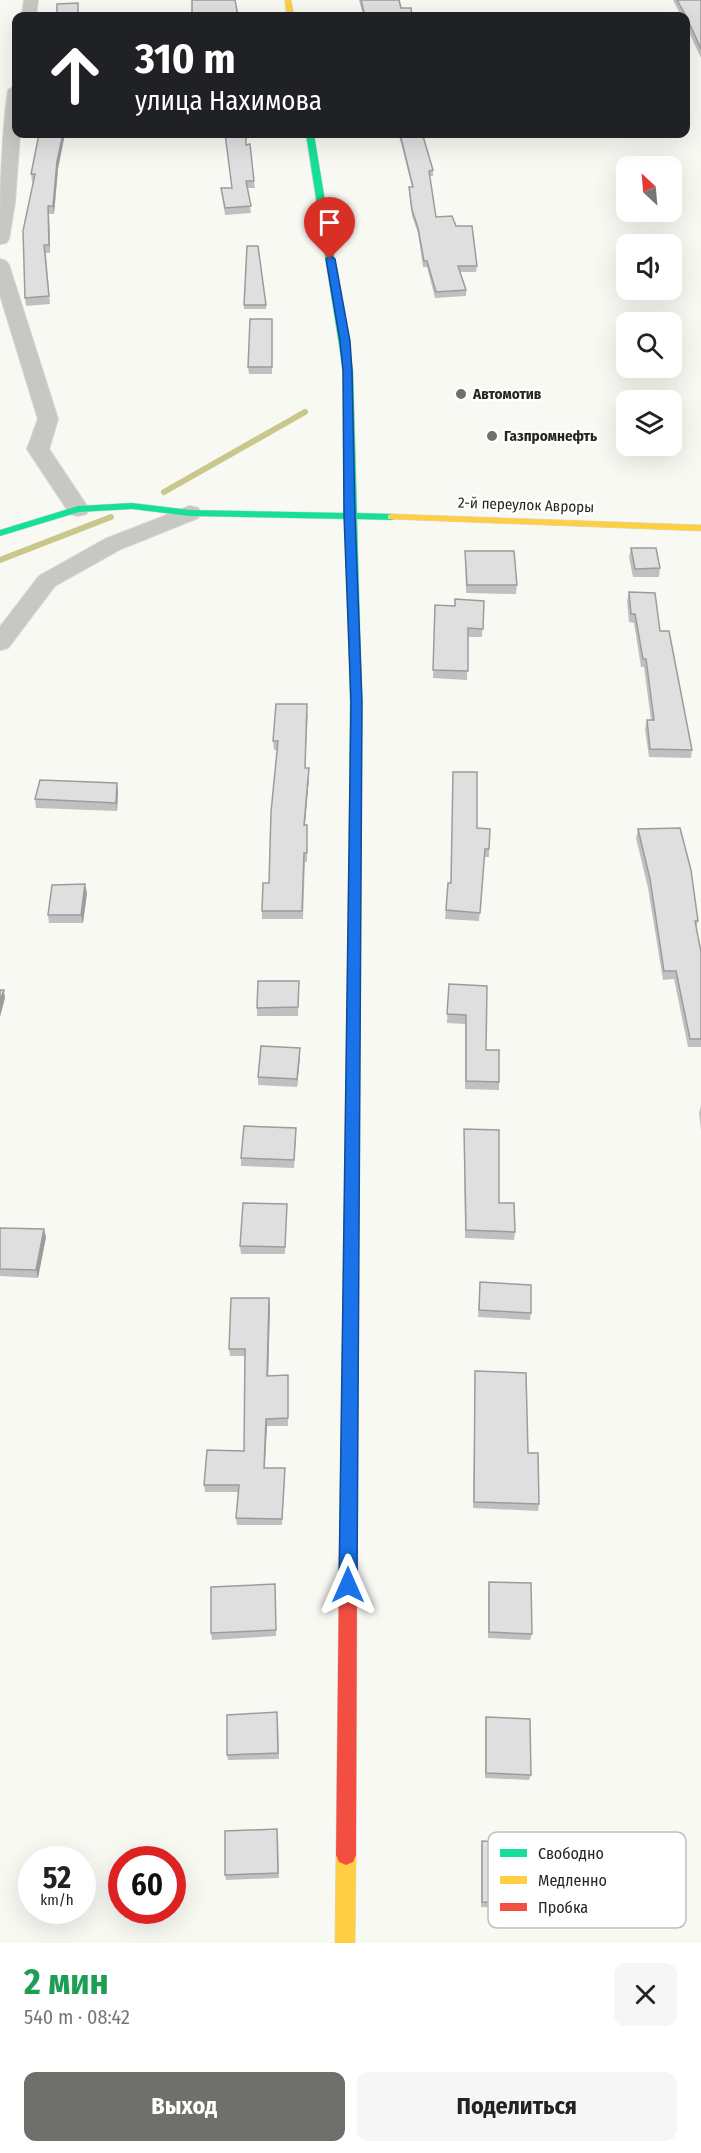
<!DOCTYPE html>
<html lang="ru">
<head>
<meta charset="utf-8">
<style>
  body { margin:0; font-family:"Fira Sans Condensed",sans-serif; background:#f6f6f6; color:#222; height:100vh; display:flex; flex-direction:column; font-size:22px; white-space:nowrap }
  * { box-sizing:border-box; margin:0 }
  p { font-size:20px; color:#767676 }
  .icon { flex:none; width:33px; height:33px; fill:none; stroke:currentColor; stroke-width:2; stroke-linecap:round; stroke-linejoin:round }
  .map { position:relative; height:1943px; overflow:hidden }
  .drawer { display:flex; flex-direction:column; background:#fff; flex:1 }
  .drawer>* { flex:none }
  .guide { position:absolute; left:12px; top:12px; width:678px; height:126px; border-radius:12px; box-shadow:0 6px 24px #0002; background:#202124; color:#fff; overflow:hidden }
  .needle { width:39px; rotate:334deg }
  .fabs { position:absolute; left:616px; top:156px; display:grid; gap:12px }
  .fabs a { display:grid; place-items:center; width:66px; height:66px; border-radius:12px; background:#fff; box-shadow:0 6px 24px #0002; font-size:30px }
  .speed { position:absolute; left:18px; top:1846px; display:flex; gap:12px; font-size:30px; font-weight:700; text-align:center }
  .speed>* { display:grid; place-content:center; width:78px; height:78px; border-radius:50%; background:#fff; box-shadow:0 6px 24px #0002; line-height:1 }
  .speed small { font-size:15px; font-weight:400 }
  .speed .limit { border:9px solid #d22; background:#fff; color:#111 }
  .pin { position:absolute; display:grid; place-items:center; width:51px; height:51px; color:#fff; margin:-62px -26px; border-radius:50% 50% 50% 0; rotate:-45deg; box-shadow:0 0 6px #0007 }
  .pin .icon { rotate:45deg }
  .me { position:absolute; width:66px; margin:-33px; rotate:0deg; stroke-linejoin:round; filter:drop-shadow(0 0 4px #0008) }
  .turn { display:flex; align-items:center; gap:21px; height:126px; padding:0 24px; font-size:27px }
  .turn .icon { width:78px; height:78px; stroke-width:2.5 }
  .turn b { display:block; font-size:42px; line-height:51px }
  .round { display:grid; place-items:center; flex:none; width:63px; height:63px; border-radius:12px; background:#f6f6f6 }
  .summary { display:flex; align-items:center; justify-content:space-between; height:102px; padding:0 24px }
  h1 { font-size:36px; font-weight:700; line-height:45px; color:#1e9e55 }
  .primary-button { display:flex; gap:12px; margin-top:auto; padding:12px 24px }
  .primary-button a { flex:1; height:69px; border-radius:12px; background:#6f6f6b; color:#fff; font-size:24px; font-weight:700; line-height:69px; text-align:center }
  .primary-button a+a { background:#f6f6f6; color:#222 }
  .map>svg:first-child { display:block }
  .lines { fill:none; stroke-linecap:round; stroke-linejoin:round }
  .stream { stroke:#c9c78c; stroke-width:6 }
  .street-casing { stroke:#d6d6d3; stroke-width:2 }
  .fast-casing { stroke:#d6d6d3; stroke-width:1 }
  .slow-casing { stroke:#d6d6d3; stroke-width:1 }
  .jam-casing { stroke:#d6d6d3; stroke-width:1 }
  .street { fill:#c7c7c4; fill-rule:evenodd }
  .fast { fill:#16e098; fill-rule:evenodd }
  .slow { fill:#ffcf43; fill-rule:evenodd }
  .jam { fill:#f24e42; fill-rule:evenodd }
  .wall { fill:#c0c0c0 }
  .shaded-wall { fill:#9c9c9c }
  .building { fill:#dfdfdf; stroke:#9c9c9c; stroke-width:1.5 }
  .route { fill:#1a73e8; stroke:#114b97; stroke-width:1.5 }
  .poi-dot { fill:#6f6f6b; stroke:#fff; stroke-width:2 }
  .labels { text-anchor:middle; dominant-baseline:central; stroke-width:4.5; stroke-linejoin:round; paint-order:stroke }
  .far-poi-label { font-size:15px; font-weight:bold; fill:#252521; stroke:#fff; text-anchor:start }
  .far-street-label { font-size:15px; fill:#252521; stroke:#fff }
  .key { fill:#fff; stroke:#bebebc; stroke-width:1.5 }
  .key-label { font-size:16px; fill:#252521 }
</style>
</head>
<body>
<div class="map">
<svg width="701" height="1943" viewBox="0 0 701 1943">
  <rect width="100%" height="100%" fill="#f9f9f4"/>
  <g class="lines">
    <path class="stream" d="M164,492L305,412
      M0,560L111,517"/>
    <g class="street-casing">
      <path id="street" d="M24,0H38L36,16H22Z
        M16,85V134H20L15,202L9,239L6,243L0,244C0,193 1,141 8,90Z
        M0,259L6,261L9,265L58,419L49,449L89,509L86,514L78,516L70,514L27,449L38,419L0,295Z
        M190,506L198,508L201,513L198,518L121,549L55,586L8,648L0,650V627L39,576L105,539Z"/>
    </g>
    <g class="fast-casing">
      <path id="fast" d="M306,134H314L353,371L357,513L392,514L397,517L392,520L357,519L362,701L361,850L355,854L349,850L350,701L346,519L190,516L132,509L79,512L0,536V530L78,506L132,503L190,510L346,513L343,371Z
        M352,1153L357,1155L359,1159L357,1576L354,1582L348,1585L342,1582L339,1576L345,1159L347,1155Z"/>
    </g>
    <g class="slow-casing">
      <path id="slow" d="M285,0H291L294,16H287Z
        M392,514L701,525V531L388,519V515Z
        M346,1845L353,1848L356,1855L355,1943H335L336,1855L339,1848Z"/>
    </g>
    <g class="jam-casing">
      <path id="jam" d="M355,846L361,850L359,1159L357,1163L352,1165L347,1163L345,1159L349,850Z
        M348,1567L354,1570L357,1576L356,1855L353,1862L346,1865L339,1862L336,1855L339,1576L342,1570Z"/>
    </g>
    <use href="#street" class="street"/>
    <use href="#fast" class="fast"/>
    <use href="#slow" class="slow"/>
    <use href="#jam" class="jam"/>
  </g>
  <path class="wall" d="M359,0H399L401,8L412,16H363Z
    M673,0H701V58L686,26V16H681Z
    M398,134H415V137L433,170V176H429L436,217L456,226L477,266L476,272H460L466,290V296L435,298L427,267H423L418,233L412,216L409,192V187H412L401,143Z
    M247,144L254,181L255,188H247L251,213L225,215L221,188H231Z
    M58,169L54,214H49L50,253H46L50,304L26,306L25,298L34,181L32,182L31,174Z
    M244,305H266V309H244Z
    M272,319V374H249L248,367Z
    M631,548L660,568L659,577H633L629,557Z
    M465,551L517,585L516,594L466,593Z
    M629,592L660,631L692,750L691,758L649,757L645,729L647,720H651L644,667H641L634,623L629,622L627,601Z
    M484,601L482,637H468L467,680L433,678L435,605L455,606Z
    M308,713L305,768H309V777L305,825H307V862H305L303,919H262V911L269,883L277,750H274L273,741Z
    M118,792L117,811L36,808L35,799Z
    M477,828L489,849V857H484L479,921L445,919L448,883H451Z
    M638,829L698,921L696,929L701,952V1047H688L674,979L663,980L648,888L636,838Z
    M87,893L83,923H49L48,915Z
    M299,981L298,1016H257V1008Z
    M449,984L486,1050L499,1082V1090L465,1089V1024L447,1023Z
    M300,1056L297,1087L258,1085V1077Z
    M701,1105V1130L699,1113Z
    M296,1128V1136L294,1168L241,1166V1158Z
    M464,1129L499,1203L515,1232L514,1240L465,1238Z
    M287,1204L285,1254H241L240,1246Z
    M0,1228L46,1237L38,1278L0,1276Z
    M480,1282L531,1313L530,1320L478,1317Z
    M270,1306L268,1376L288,1375V1426H267L265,1468L285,1475L282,1525H237L236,1518L238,1492H205L204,1485L244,1451L245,1356H230L229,1349Z
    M475,1371L528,1453L539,1504L538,1511L473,1508Z
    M489,1582L532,1634L530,1640L488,1638V1588Z
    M276,1591V1636L212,1640L211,1633Z
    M486,1717L531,1775L529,1780L485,1778V1723Z
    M278,1718L279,1759L228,1760L227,1755Z
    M278,1834L279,1878L226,1880L225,1875Z
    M482,1841L529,1904L528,1909L481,1907V1846Z"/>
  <path class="shaded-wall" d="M63,134H65L58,169L54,214L53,206L57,161Z
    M48,206L49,214L50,253L49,245Z
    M309,768V777L304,834V825Z
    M117,783L118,792L117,811L116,803Z
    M85,884L87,893L83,923L81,915Z
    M4,990L5,998L0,1017V1001Z
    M300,1048V1056L297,1087V1079Z
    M44,1229L46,1237L38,1278L36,1270Z
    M269,1298L270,1306L268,1383L267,1376Z
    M266,1419L267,1426L264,1475V1468Z"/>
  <path class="building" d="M192,0H235L238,16H192Z
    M361,0H399L401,8H411L412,16H365Z
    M677,0H701V49L686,16Z
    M78,3V16H57V4Z
    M39,134H63L57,161L53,206H48L49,245H44L49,296L25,298L23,231L35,174H31Z
    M225,134H246V145L250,144L254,181H246L251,206L225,208L221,188H232Z
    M400,134H415V137L423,136L433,170L429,171L436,217L452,216L456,226H472L477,266H458L466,290L436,292L427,261H424L418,228L412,210L409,187H413Z
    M247,246H258L266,305H244Z
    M250,319H272V367H248Z
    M631,548H656L660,568L635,569Z
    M465,551H514L517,585H467Z
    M629,592L655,593L660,631H669L692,750L650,749L647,720H654L646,659H643L635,614H631Z
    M455,599L484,601L483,629L468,628V671L433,670L435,605L455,606Z
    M276,704H307L305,768H309L304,825H307V853H304L302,911H262L263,883H269L271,812L278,741H273Z
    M453,772H477V828L490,829L489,849H485L480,913L446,910L448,883H451Z
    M40,780L117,783L116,803L35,799Z
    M680,828L691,870L698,921H695L701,952V1039H690L676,971H664L650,879L638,829Z
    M85,884L81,915H48L52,885Z
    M258,981H299L298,1007L257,1008Z
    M449,984L487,986L486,1050H499V1082L466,1081V1015L447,1014Z
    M0,990H4L0,1001Z
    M261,1046L300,1048L297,1079L258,1077Z
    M244,1126L296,1128L294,1160L241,1158Z
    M464,1129L499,1130V1203H514L515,1232L466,1230Z
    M243,1203L287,1204L285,1247L240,1246Z
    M0,1228L44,1229L36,1270L0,1269Z
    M480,1282L531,1285V1313L479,1310Z
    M231,1298H269L267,1376L288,1375V1418L266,1419L264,1468H285L282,1519L236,1518L239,1485H204L207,1450L244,1451L245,1349H229Z
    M475,1371L526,1373L528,1453H538L539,1504L474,1502Z
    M489,1582L531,1583L532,1634L489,1632Z
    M275,1584L276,1630L211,1633V1587Z
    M277,1712L278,1753L227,1755V1715Z
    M486,1717L530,1719L531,1775L486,1773Z
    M277,1829L278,1873L225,1875V1831Z
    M482,1841L528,1844L529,1904L482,1902Z"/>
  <path class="route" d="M330,256L335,259L350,341L352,371L355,515L362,702L357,1585L354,1591L348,1594L342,1591L339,1585L351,702L344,515L343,371L340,341L326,259Z"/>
  <g class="poi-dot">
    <circle cx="461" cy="394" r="6"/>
    <circle cx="492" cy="436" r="6"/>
  </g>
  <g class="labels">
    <g class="far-poi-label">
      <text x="473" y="394">Автомотив</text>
      <text x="504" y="436">Газпромнефть</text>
    </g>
    <g class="far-street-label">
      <text transform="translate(526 505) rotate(2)">2-й переулок Авроры</text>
    </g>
  </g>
  <rect x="488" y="1832" width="198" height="96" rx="9" class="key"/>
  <rect x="500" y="1849" width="27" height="8" fill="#16e098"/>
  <rect x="500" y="1876" width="27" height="8" fill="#ffcf43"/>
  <rect x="500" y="1903" width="27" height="8" fill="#f24e42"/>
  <g class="key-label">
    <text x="538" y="1859">Свободно</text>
    <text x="538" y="1886">Медленно</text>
    <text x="538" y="1913">Пробка</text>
  </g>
</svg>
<div class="fabs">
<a><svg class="needle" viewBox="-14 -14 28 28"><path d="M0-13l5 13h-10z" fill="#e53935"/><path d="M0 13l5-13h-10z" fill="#767676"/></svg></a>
<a><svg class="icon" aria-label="sound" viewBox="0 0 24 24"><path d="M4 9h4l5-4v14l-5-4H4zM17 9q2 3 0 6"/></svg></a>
<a><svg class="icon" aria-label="search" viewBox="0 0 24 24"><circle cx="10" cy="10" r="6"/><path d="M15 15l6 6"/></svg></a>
<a><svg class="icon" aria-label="layers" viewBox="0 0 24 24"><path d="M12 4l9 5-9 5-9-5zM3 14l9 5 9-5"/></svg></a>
</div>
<div class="speed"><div>52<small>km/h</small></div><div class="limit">60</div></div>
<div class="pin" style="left:330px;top:259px;background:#d93025"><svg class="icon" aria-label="arrive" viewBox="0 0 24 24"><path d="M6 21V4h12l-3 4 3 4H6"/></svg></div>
<svg class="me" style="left:348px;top:1585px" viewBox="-20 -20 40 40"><path d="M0-17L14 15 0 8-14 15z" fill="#1a73e8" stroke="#fff" stroke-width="4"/></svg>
<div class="guide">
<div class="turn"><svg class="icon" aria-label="ahead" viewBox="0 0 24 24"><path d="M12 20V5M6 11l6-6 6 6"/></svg><div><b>310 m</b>улица Нахимова</div></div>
</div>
</div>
<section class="drawer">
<div class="summary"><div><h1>2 мин</h1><p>540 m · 08:42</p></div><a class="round"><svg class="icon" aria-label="close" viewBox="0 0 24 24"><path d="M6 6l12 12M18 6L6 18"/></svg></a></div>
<div class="primary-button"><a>Выход</a><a>Поделиться</a></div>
</section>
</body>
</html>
